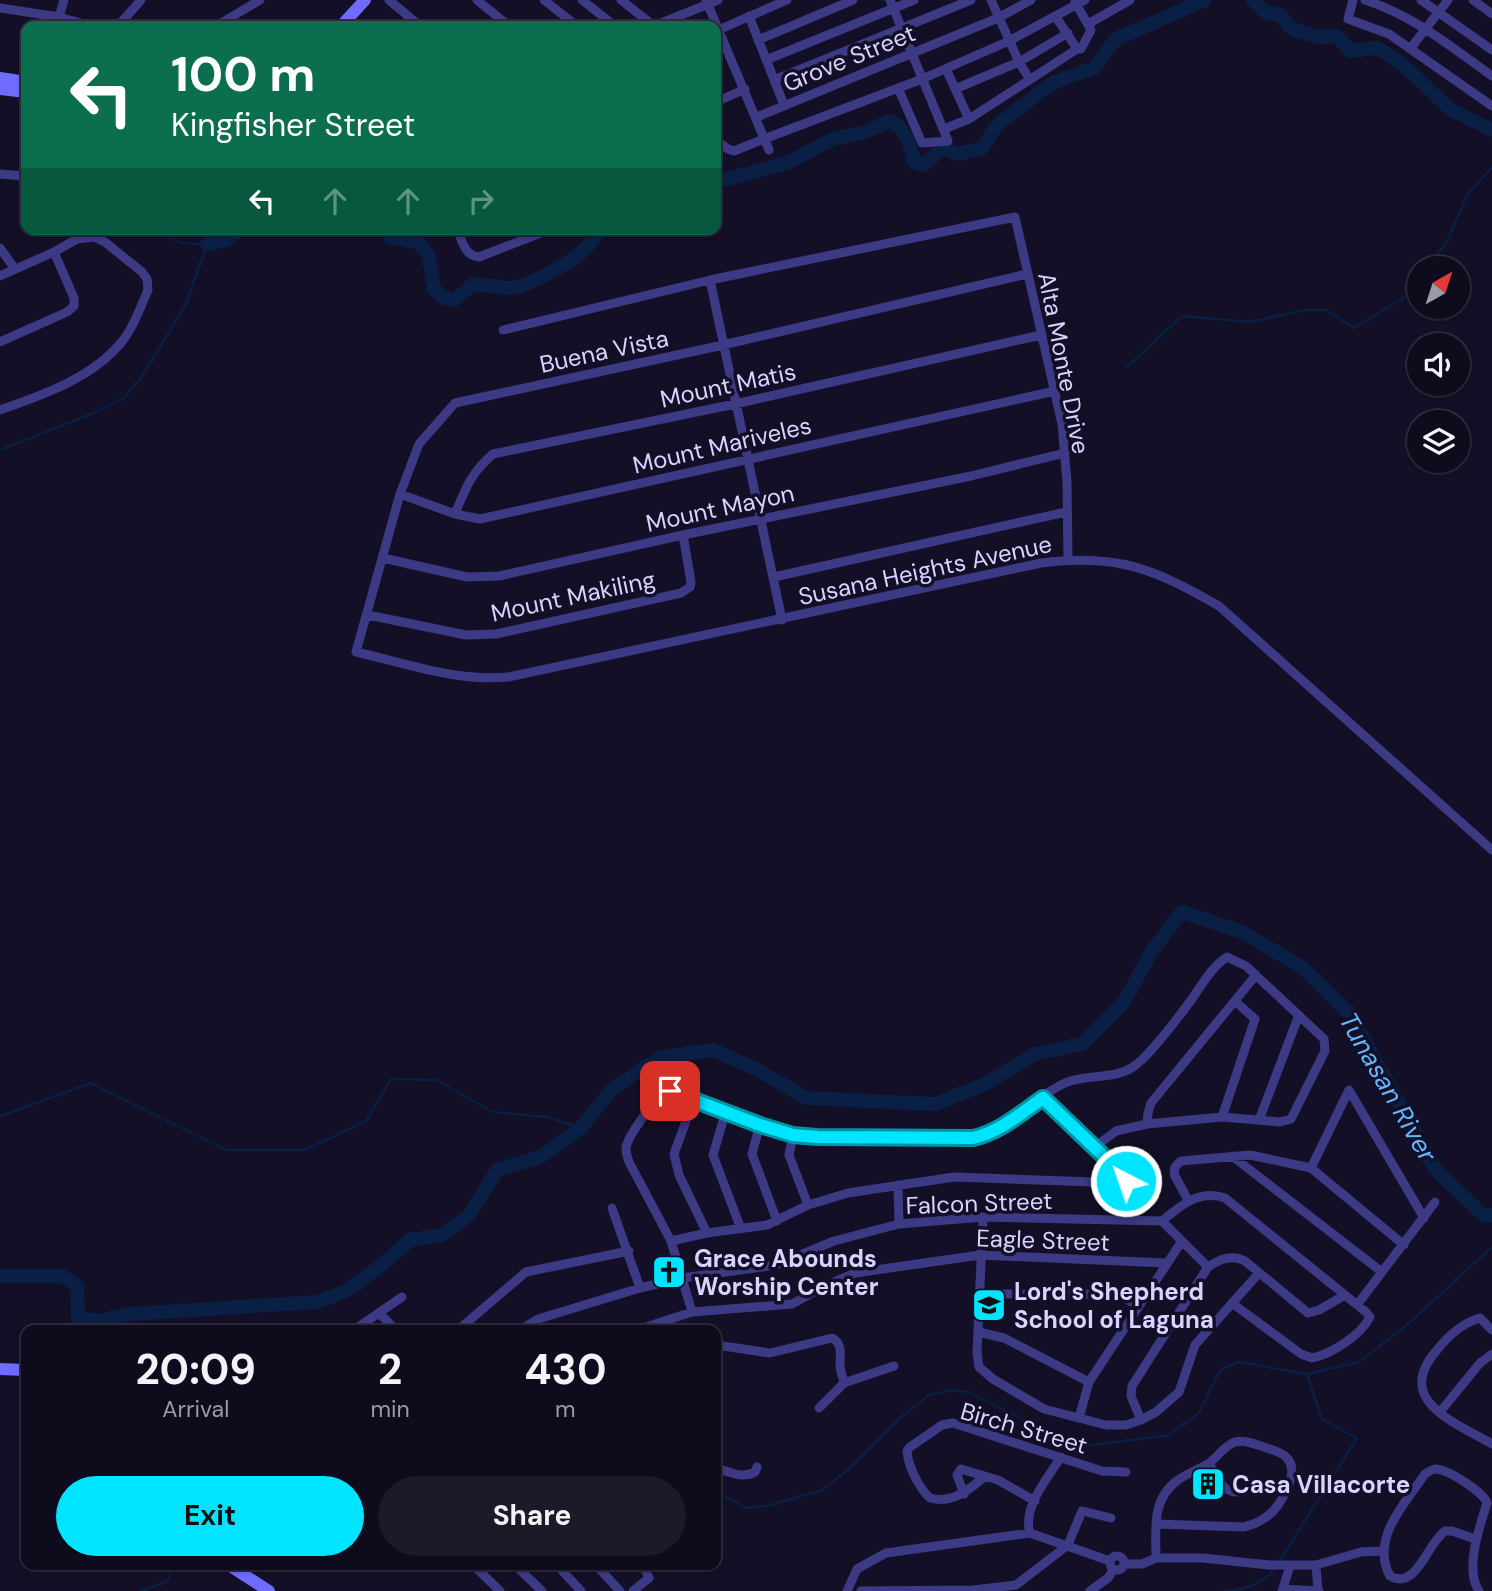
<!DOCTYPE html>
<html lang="en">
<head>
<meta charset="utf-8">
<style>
  body { margin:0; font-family:"DM Sans",sans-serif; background:#1c1929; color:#f1f3f6; height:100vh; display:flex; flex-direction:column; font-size:26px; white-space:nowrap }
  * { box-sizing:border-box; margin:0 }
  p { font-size:23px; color:#9b9ba3 }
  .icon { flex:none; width:38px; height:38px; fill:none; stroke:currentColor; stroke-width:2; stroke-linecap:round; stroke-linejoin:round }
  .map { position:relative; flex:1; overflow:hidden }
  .drawer { position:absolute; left:21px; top:1325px; width:700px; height:245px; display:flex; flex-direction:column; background:#0e0b1c; border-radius:14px; box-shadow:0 2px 5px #0004,0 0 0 2px #2e2b3b }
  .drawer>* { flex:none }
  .hud { position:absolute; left:21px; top:21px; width:700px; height:214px; border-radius:14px; box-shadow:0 2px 5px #0004,0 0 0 2px #2e2b3b; background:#0b6e4f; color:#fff; overflow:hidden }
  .needle { width:46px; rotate:39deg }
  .controls { position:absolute; left:1407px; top:256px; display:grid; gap:14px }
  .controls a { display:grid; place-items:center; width:63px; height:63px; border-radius:50%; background:#0e0b1c; box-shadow:0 2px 5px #0004,0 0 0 2px #2e2b3b; font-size:35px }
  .pin { position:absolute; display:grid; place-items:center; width:60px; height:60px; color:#fff; margin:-30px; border-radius:14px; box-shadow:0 4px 10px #0006 }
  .me { position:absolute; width:77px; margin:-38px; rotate:319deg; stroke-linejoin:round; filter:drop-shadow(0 0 5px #0008) }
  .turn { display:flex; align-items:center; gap:24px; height:147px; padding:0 35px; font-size:32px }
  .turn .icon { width:91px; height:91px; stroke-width:2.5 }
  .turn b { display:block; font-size:49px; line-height:60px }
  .lanes { display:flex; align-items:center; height:66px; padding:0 35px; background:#0003; justify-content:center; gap:35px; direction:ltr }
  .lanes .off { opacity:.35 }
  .eta { display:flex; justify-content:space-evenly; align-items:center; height:119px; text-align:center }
  .eta b { font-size:42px; font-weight:700; line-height:49px }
  .cta { display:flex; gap:14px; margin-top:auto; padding:14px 35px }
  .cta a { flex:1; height:80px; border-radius:42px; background:#00e5ff; color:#111; font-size:28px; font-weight:700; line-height:80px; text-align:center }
  .cta a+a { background:#1c1929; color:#f1f3f6 }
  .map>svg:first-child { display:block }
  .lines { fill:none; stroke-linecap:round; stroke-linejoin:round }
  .stream { stroke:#0a1f44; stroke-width:2.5 }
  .river { stroke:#0a1f44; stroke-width:14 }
  .street { stroke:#3d3a85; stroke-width:9 }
  .secondary { stroke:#6f6bff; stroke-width:12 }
  .route-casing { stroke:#0095a6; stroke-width:18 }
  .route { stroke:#00e5ff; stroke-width:12 }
  .labels { text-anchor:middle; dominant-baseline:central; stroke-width:7; stroke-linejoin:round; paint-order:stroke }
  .street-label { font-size:24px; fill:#d9d4ff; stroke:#130f26 }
  .poi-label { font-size:24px; font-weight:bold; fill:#d9d4ff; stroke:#130f26; text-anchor:start }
  .water-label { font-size:26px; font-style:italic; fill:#62b6ff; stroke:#130f26 }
</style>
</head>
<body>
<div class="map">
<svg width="1492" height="1591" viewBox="0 0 1492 1591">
  <rect width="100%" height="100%" fill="#130f26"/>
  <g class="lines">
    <path class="stream" d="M1428,268L1447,241L1467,195L1492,167
      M1127,367L1182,316L1249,322L1305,310H1326L1354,328L1408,295L1419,280
      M0,450L96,412L124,398L141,378L186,304L207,244C183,244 176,244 157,229
      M0,1116L91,1083L226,1150H305L366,1121L391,1079L436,1080L493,1112L547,1117L581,1128
      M716,1491L746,1508L767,1506L822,1490L849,1469L901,1417L929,1395L952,1390L968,1392L1051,1433L1085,1446L1169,1435L1199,1413L1220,1370L1239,1362L1307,1374L1359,1362L1408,1324L1492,1247
      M1279,1562L1357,1438L1322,1419L1307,1374
      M142,1591L167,1581L176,1564
      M1224,1591C1245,1590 1264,1584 1275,1567"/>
    <path class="river" d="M1253,0L1265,12L1280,15L1292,29L1319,37L1337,36L1350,51L1377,48L1400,62L1450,109L1492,130
      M716,182L787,163L833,139L865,132L890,121C907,129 910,145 914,162L923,165L943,148L958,154L982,148L997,125L1052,83L1094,68L1116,39L1205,0
      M385,229L390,237L419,243L429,256L434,289L444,298L454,300L473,284C485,284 495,287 506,288C525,289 568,264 583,251C590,245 595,236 601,229
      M207,244L226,240L242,229
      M0,1276H63L77,1286L78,1318L100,1321L130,1314L317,1302L346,1291L383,1264L410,1240L442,1235L469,1215L497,1170L540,1157L581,1128L612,1089L659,1058L713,1050L756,1069L806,1098L935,1104L985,1084L1035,1054L1082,1044L1124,1002L1152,951L1182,912L1242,932L1302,967L1350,1014L1436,1170L1483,1215H1492"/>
    <path class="street" d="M389,0L420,26
      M477,0L509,26
      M544,0L577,26
      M582,0L615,26
      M621,0L654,26L718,0
      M706,0L769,150
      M890,0L948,141L922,143L898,88
      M991,0L1019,62L1030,80
      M1353,0L1348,19L1389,34L1492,106
      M1365,0C1414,16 1450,46 1492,76
      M1421,0L1492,50
      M1473,0L1492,14
      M0,8L59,17L91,26
      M749,16L784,105
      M59,17L64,0
      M1056,17L1077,49
      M1088,24L1130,0
      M118,26L141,0
      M216,26L260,0
      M716,31L787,0
      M758,40L853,0
      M1410,49L1448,0
      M766,60L914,0
      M946,69L969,119
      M774,80L971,0
      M955,89L1019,62L1068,33
      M716,102L745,89
      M757,117L998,18L1031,0
      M944,129L969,119L1077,49H1081L1091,30L1075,2
      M716,140L728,149L734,151L764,139L922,79L1009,41L1085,0
      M0,174L26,176
      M457,229C462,241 465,256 479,257L551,229
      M0,248L15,269
      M1027,274L723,345L455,403L419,444L400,494L356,652C405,663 457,682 508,677L1041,563C1118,553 1154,569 1219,606L1492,850
      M0,276L54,252L77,239L94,237L105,242L142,272L147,279L148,290C140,308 133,329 120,344C90,379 42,395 0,410
      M710,280L782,620
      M503,330L710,280L1015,217L1062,424L1067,482L1068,560
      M0,342L67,312L74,306V298L54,252
      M400,494L455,514L480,519L1055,391
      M455,514C466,487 471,473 493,454L735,404L1041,335
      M383,558L467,577L499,576L683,535L971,476L1065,453
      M774,577L1066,512
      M368,615L466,635L496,634L681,593L690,587L691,582L683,535
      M1043,1098L1122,1175L1128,1189L1129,1220
      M694,1099L674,1154L679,1175L707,1233
      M726,1111L713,1155L741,1229
      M1222,1117L1255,1019L1236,1002
      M1259,1120L1299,1015
      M760,1124L752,1154L777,1221
      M1147,1124L1148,1113L1151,1103L1256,975
      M793,1135L789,1155L808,1205
      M1232,1156L1382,1272
      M1311,1168L1349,1090L1424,1218
      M898,1185L899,1224
      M1188,1200L1174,1174L1175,1167L1181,1161L1250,1155L1311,1168L1404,1245
      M612,1208L640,1288
      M983,1217L977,1352L979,1367L993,1379L1044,1409L1106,1425H1126L1141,1420L1156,1412L1179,1392L1195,1345L1259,1273
      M1162,1221C1180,1206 1199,1189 1225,1198L1366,1312L1370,1317C1361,1335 1332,1354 1312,1358L1301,1354L1232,1303
      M1162,1221L1208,1267
      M671,1241L707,1233L767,1225L808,1205L848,1193L954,1177L1093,1182L1116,1168
      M979,1294H1117L1139,1306
      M1357,1305L1435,1202
      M692,1312L671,1241L629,1162C628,1158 626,1154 626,1150C625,1138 655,1100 665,1092H675L760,1124L793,1135L817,1137L973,1138C1009,1129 1032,1098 1065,1083C1087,1073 1117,1081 1137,1064C1152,1052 1177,1019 1189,1003C1201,987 1210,968 1227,957L1246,966L1324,1039L1325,1051L1291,1119L1280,1122L1222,1117L1147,1124L1116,1131L1095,1147
      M379,1313L396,1330
      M354,1330L402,1297
      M458,1330L526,1272L629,1251
      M520,1330L538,1319L640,1288L682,1278L776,1265L834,1241L899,1224L983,1217L1162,1221
      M637,1330L692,1312L792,1304L825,1286L855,1273L980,1255L1166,1263
      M1492,1330L1480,1318C1463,1323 1448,1336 1437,1350C1393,1400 1454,1422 1492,1444
      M978,1332L1004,1338L1089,1382
      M716,1345L770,1353L832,1338C843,1344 840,1354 840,1365C840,1371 843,1377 844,1383L894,1366
      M819,1408L844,1383
      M1440,1412L1480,1363L1492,1354
      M1079,1418L1089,1382L1182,1241
      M1141,1420L1131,1396L1132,1386L1208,1267C1220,1259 1232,1254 1245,1261L1308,1313L1319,1310L1345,1295
      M1209,1463C1216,1475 1222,1493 1238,1492
      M716,1468C729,1472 742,1479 755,1472L757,1467
      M984,1477C969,1490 952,1504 930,1498C919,1488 908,1466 907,1451L910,1447L942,1425L953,1423L1102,1471L1126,1472
      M964,1494L957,1475L961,1469L998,1480L1035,1501
      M1030,1533C1022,1507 1048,1478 1061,1457
      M1475,1539L1452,1531H1445C1427,1543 1417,1591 1390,1576C1370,1539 1405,1503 1425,1474C1429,1471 1431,1470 1435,1469C1448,1469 1483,1492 1487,1503C1480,1526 1464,1569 1479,1591
      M1110 1563a7 7 0 1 1 14 0a7 7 0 1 1-14 0Z
      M1156,1558C1156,1530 1151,1499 1178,1480C1186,1474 1197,1470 1206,1465C1217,1459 1223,1446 1235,1442C1244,1440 1252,1443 1261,1446C1269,1449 1279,1451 1285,1456C1293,1463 1293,1472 1290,1481C1282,1504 1270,1521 1244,1527L1156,1524
      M472,1564L500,1591
      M514,1564L542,1591
      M556,1564L581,1591
      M595,1564L620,1591
      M1124,1564H1142L1156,1558H1203L1269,1565H1316L1361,1552L1383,1551
      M1316,1565L1318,1591
      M1284,1589L1319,1591
      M633,1591L649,1578L646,1571L639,1564
      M847,1591L857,1569L886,1553L1030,1533L1110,1561
      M861,1591L973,1590L1016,1585L1068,1545L1082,1511L1111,1518
      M1090,1591L1108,1578L1114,1569
      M1282,1591L1290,1566"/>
    <path class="secondary" d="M341,26L365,0
      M0,78L26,82
      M0,89L26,92
      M0,1369L26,1370
      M227,1564L269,1591"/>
  </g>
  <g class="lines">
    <g class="route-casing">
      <path id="route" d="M670,1091L760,1125L793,1135L817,1137L973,1138C1000,1132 1021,1113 1043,1098L1116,1168L1126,1181"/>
    </g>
    <use href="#route" class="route"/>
  </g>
  <defs>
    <g id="church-square" transform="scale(1.75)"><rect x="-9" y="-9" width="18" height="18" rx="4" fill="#00e5ff" stroke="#130f26"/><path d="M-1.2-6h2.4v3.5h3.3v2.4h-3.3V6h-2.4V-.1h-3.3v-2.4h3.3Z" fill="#111"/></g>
    <g id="school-square" transform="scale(1.75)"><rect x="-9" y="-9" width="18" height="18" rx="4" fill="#00e5ff" stroke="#130f26"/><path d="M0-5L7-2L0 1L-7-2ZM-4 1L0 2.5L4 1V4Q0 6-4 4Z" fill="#111"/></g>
    <g id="building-square" transform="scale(1.75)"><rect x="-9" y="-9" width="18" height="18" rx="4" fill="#00e5ff" stroke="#130f26"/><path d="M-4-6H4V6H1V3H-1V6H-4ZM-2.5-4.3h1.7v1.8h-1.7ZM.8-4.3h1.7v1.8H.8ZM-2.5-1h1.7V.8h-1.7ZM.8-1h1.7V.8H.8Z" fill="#111"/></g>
  </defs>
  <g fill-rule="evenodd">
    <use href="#church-square" x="669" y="1272"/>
    <use href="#school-square" x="989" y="1305"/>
    <use href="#building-square" x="1208" y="1484"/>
  </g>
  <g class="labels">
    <g class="street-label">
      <text transform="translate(849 58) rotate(-22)">Grove Street</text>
      <text transform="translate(604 351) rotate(-12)">Buena Vista</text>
      <text transform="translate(1064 363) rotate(79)">Alta Monte Drive</text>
      <text transform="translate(728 385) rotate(-12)">Mount Matis</text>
      <text transform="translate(722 445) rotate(-13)">Mount Mariveles</text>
      <text transform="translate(720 508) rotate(-12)">Mount Mayon</text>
      <text transform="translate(925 570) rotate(-12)">Susana Heights Avenue</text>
      <text transform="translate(573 596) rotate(-12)">Mount Makiling</text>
      <text transform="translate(979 1203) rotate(-2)">Falcon Street</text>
      <text transform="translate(1043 1240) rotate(2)">Eagle Street</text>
      <text transform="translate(1024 1428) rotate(16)">Birch Street</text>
    </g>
    <g class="poi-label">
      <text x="694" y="1258">Grace Abounds<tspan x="694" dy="28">Worship Center</tspan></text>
      <text x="1014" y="1291">Lord's Shepherd<tspan x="1014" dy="28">School of Laguna</tspan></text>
      <text x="1232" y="1484">Casa Villacorte</text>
    </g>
    <g class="water-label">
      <text transform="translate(1388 1087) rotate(60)">Tunasan River</text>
    </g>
  </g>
</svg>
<div class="controls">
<a><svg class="needle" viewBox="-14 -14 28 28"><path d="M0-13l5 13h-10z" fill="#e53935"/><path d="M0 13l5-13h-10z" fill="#9b9ba3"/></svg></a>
<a><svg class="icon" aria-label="sound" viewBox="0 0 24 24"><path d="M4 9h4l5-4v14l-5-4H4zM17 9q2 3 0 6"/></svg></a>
<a><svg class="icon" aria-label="layers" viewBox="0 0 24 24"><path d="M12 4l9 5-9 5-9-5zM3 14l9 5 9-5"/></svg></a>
</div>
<div class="pin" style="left:670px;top:1091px;background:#d93025"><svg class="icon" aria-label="arrive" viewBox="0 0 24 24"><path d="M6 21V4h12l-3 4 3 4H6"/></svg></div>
<svg class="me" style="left:1126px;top:1181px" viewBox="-20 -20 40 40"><circle r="17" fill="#00e5ff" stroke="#fff" stroke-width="3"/><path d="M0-11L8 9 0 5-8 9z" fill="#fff"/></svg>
<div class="hud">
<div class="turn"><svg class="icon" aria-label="left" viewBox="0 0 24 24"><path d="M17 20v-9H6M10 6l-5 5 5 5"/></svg><div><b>100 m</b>Kingfisher Street</div></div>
<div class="lanes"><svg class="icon" aria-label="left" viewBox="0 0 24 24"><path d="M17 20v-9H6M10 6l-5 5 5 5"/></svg><svg class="icon off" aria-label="ahead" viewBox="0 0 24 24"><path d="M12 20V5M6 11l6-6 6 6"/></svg><svg class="icon off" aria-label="ahead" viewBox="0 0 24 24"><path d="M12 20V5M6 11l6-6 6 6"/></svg><svg class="icon off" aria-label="right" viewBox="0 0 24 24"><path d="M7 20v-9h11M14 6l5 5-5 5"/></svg></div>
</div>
<section class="drawer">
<div class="eta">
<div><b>20:09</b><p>Arrival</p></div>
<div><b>2</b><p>min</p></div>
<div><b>430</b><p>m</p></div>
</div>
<div class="cta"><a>Exit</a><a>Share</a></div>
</section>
</div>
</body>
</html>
